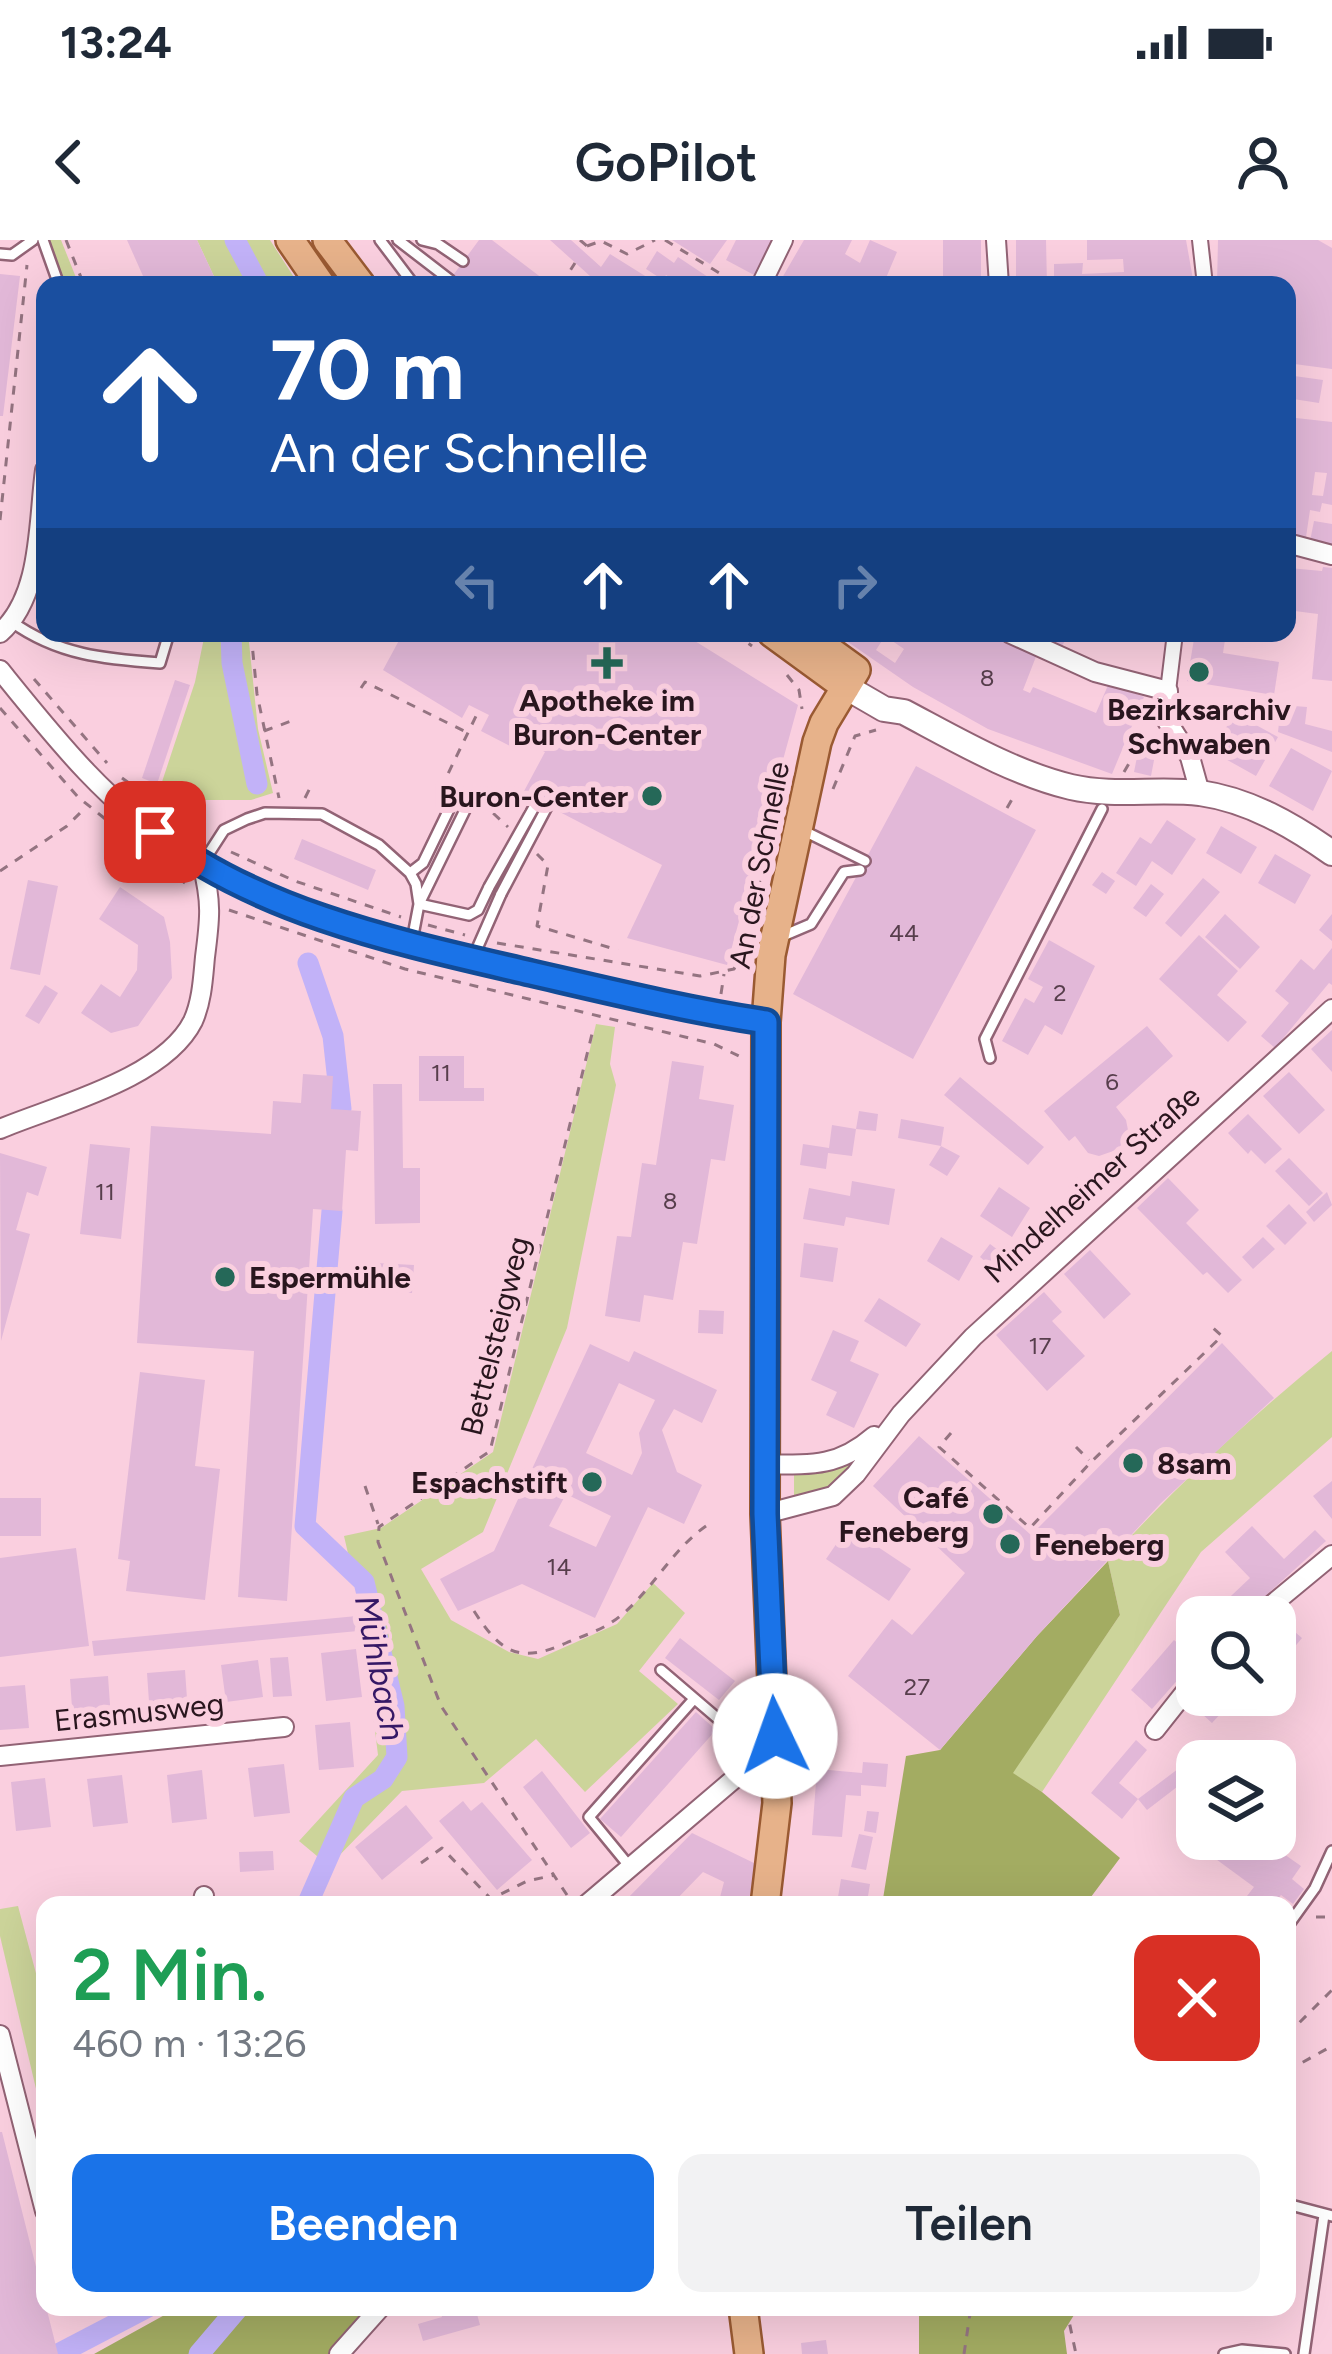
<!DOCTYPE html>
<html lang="de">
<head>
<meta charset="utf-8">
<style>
  body { margin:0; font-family:Figtree,sans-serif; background:#f2f2f3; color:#1f2937; height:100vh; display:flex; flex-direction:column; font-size:45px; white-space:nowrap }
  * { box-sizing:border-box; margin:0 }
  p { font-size:39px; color:#747a83 }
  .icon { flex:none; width:66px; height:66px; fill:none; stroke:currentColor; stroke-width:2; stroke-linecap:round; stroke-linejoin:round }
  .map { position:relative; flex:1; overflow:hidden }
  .drawer { position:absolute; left:36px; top:1656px; width:1260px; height:420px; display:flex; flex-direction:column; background:#fff; border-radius:24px; box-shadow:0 12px 48px #0002 }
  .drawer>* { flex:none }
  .top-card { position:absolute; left:36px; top:36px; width:1260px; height:366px; border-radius:24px; box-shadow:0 12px 48px #0002; background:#1a4fa0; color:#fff; overflow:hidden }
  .controls { position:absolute; left:1176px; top:1356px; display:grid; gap:24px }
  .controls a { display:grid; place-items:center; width:120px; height:120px; border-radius:24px; background:#fff; box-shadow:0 12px 48px #0002; font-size:60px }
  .pin { position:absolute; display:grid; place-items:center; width:102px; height:102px; color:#fff; margin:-51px; border-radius:24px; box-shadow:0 6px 18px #0006 }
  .me { position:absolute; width:132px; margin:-66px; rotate:357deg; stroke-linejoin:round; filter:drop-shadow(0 0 9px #0008) }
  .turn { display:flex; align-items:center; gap:42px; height:252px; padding:0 36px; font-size:54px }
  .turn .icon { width:156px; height:156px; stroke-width:2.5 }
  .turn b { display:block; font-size:84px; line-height:102px }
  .lanes { display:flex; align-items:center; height:114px; padding:0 36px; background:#0003; justify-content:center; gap:60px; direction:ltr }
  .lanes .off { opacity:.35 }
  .round { display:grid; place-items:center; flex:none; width:126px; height:126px; border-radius:24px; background:#f2f2f3 }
  .overview { display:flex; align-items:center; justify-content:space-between; height:204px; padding:0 36px }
  h1 { font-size:72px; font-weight:600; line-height:90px; color:#1e9e55 }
  .button { display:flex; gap:24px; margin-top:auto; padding:24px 36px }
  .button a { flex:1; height:138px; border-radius:24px; background:#1a73e8; color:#fff; font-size:48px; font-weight:600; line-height:138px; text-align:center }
  .button a+a { background:#f2f2f3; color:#1f2937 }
  .status { display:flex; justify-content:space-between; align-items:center; height:84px; padding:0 60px; background:#fff; direction:ltr }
  .status svg { height:33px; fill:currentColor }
  header { display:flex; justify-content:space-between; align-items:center; height:156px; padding:0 36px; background:#fff; font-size:54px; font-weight:600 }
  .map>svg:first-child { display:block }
  .green { fill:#ccd49a }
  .forest { fill:#a3ac62 }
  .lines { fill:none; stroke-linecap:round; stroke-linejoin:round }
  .canal { stroke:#c2b2f8; stroke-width:21 }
  .building { fill:#e2b8d8; fill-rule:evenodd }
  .service-casing { stroke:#926375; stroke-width:14 }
  .pedestrian-casing { stroke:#926375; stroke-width:18 }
  .minor-casing { stroke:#926375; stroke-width:22 }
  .secondary-casing { stroke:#926375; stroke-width:28 }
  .primary-casing { stroke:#9a5a32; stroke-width:32 }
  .path { stroke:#947481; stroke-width:3; stroke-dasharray:9 9; stroke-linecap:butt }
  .service { stroke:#fff; stroke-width:9 }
  .pedestrian { stroke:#fff; stroke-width:14 }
  .minor { stroke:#fff; stroke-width:18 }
  .secondary { stroke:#fff; stroke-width:24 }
  .primary { stroke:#e7b28a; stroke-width:27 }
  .service-bridge-casing { stroke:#926375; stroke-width:14; stroke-linecap:butt }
  .service-bridge { stroke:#fff; stroke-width:9 }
  .route-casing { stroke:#114b97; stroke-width:30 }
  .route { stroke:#1a73e8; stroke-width:21 }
  .poi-dot { fill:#256858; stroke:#facfdf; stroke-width:4.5 }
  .labels { text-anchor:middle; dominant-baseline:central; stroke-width:12; stroke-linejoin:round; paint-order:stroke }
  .number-label { font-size:24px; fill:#573e4c }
  .poi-label { font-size:30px; font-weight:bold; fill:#29161e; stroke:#facfdf; text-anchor:end }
  .street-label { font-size:30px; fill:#29161e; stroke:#facfdf }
  .water-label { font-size:33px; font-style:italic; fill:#351866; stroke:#facfdf }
</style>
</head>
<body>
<div class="status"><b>13:24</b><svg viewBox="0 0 49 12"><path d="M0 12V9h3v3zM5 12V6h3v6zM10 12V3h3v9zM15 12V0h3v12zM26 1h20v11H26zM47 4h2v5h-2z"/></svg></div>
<header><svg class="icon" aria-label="back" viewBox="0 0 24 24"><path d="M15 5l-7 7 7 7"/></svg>GoPilot<svg class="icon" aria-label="person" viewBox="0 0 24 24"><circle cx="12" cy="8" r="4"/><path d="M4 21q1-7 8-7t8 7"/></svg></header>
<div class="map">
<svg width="1332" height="2114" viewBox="0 0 1332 2114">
  <rect width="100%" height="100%" fill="#facfdf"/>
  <path class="green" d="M49,0H61L79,45H64Z
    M197,0H270L299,45H218Z
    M205,393H248L258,489L273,553L251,560H156L195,442Z
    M596,784L615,787L610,824L616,845L567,1088L483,1292L421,1329L451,1380L509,1412L538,1419L617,1384L653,1343L685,1373L639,1431L678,1464L585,1552L536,1499L484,1543L402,1551L329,1626L299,1601L378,1515L359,1361L344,1296L381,1288L493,1212Z
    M1332,1111V1197L1201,1312L1042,1552L1012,1533L1120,1375L1108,1321C1177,1245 1252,1176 1332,1111Z
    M856,1221L829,1250L794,1261V1230L833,1227Z
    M18,1666L45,1767V1887L0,1696V1669Z"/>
  <path class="forest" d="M1108,1321L1120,1375L1013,1533L1042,1552L1120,1618L1085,1665H882L906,1516L940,1510L1037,1396Z
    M179,2067H372L330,2114H94Z
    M919,2067H1079L1064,2091L1067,2114H919Z"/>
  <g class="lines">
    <path class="canal" d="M235,0L259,45
      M231,393L232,423L257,544
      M308,723L333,796L341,869
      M307,1665L354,1558L383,1539L397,1517L394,1466L364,1342L305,1286L332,971
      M58,2114L148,2067
      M199,2114L239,2067"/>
  </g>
  <path class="building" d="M127,0H197L218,45H147Z
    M479,0H492L551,45H446Z
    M550,0H571L601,27L610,14L650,39L646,45H600Z
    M672,0H727L710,24Z
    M736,0H773L756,36L726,20Z
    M804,0H852L845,14L860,23L870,0L897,12L883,45H778Z
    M943,0H981V45H943Z
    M1016,0H1046L1047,45H1016Z
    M1087,0H1186L1194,45H1067L1065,38L1054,39V24L1083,23L1082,34L1124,32L1123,19L1087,20Z
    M1218,0H1318L1332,8V129L1287,123V45H1217Z
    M657,11L674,23L678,17L720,45H681L666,35L663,40L646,29Z
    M0,34L20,36L3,176H0Z
    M1287,135L1323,140L1319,163L1287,158Z
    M1287,177L1332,182V265L1322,263L1320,272L1310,270L1306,297L1287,295ZM1315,232L1327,233L1323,256L1312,255Z
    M1314,281L1332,284V310L1310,301Z
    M1287,308L1293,309L1289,328L1322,331L1323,327L1332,328V441L1312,439L1318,374L1287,370Z
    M403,393H682L798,465L727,725L627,698L662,625L523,553L545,512L523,501L518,510L481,491L489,475L469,465L462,478L383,430Z
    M835,393H991L1037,414L1023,450L1030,453L1033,447L1096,473L1109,443L1144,457L1112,534L988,489L913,447ZM885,396L904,409L895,423L876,410Z
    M1031,393H1069L1061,408Z
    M1195,393H1226L1223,413L1279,422L1274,455L1187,441Z
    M175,440L190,445L157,544L142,538Z
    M1281,465L1307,467L1305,484L1332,491V512L1278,492Z
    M1234,473L1278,497L1256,536L1213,512Z
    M1291,508L1332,531L1313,571L1269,546Z
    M1138,512L1155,515L1151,536L1134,532Z
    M916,526L1036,590L913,819L793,754Z
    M1167,580L1196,599L1172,635L1152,621L1136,646L1116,633L1140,597L1151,604Z
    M1221,586L1257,607L1241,634L1206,613Z
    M302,599L376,630L368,650L294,619Z
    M1275,614L1311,635L1295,664L1258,643Z
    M1102,632L1115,641L1106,654L1092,645Z
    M1203,638L1220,652L1181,697L1165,683Z
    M28,640L58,646L40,735L10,729Z
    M1151,644L1164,654L1146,677L1133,668Z
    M120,647L164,677L170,702L172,738L138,786L111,793L81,773L101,744L120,757L137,730L138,705L99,679Z
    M1225,674L1260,707L1240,729L1205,697Z
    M1332,674V701L1319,690Z
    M1199,695L1238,731L1217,755L1247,782L1228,802L1159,739Z
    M1049,700L1095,726L1062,795L1045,785L1028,815L1002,801L1025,758L1034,763L1043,747L1028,739Z
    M1332,708V745L1329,743L1275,808L1261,796L1289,763L1275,751L1301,719L1314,730Z
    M45,745L58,753L39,784L25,776Z
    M1147,786L1173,816L1116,867L1126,880L1128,890L1119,909L1099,916L1088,913L1075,896L1069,901L1044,871Z
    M1332,790V832L1311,809Z
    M419,816H464V848H484V861H419Z
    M672,821L704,826L699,859L734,865L725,921L711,919L697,1004L683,1002L673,1060L644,1055L640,1082L605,1076L617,996L631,997L642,923L656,925Z
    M1289,832L1325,870L1299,894L1263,856Z
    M303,834L333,836L331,869L361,871L358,911L346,910L342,971L313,969L287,1361L238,1357L254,1111L137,1103L151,886L271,894L273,861L301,863Z
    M960,837L1044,907L1028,925L944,855Z
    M373,844H402L403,928H420V983L375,984Z
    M859,871L878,874L876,891L856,889Z
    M1248,874L1282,909L1265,924L1251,910L1248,914L1228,893Z
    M901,879L944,887L941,906L898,898Z
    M832,885L856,889L852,916L828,913L826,929L800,925L803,904L829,908Z
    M90,904L130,908L121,999L80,994Z
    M941,906L960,916L947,936L929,925Z
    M0,913L47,927L38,956L27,952L16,990L30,994L1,1101Z
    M1289,918L1323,953L1309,966L1275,931Z
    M1168,938L1199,970L1186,983L1242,1040L1228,1053L1207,1032L1203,1035L1137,968Z
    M852,941L895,949L889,985L846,977L844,986L803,979L809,948L850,956Z
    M999,947L1030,968L1012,997L980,976Z
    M1327,952L1332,965L1314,982L1306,972Z
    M1289,964L1307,983L1285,1005L1266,986Z
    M941,997L973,1016L959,1041L927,1021Z
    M1263,997L1275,1009L1253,1029L1242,1017Z
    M804,1003L838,1008L833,1042L800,1037Z
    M990,1004L1002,1013L992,1027L980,1017Z
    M1090,1010L1131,1054L1104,1079L1064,1034Z
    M376,1023L414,1025L412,1053L375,1051Z
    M1044,1052L1062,1072L1052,1081L1085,1116L1047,1151L996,1095Z
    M879,1058L921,1084L906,1107L864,1081Z
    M699,1070L724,1071L723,1094L698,1093Z
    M833,1090L859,1101L850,1121L879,1134L854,1188L826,1175L837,1152L811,1140Z
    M1222,1103L1274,1158L1161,1263L1037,1396L940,1510L848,1436L892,1379L912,1395L965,1333L873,1246L919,1196L1031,1295Z
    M590,1104L629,1122L634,1111L717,1150L702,1183L674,1169L662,1190L677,1232L702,1245L684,1284L648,1267L595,1378L522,1344L458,1371L440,1339L494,1311ZM619,1143L655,1160L639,1193L642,1213L632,1235L586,1213ZM566,1254L611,1276L596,1307L549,1286Z
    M140,1132L205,1140L195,1226L220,1229L205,1360L126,1351L130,1321L118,1319Z
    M1332,1241V1279L1313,1256Z
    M0,1258H41V1296H0Z
    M1252,1286L1284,1319L1315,1290L1326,1301L1242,1377H1219L1214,1372L1250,1338L1225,1312Z
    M848,1287L911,1329L889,1361L826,1319Z
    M76,1308L89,1406L0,1417V1318Z
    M1275,1375L1302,1398L1287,1416L1275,1406Z
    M357,1376L358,1391L94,1416L92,1401Z
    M680,1398L735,1441L719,1460L665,1418Z
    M1174,1400L1196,1419L1152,1469L1131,1450Z
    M356,1409L362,1457L326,1461L321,1413Z
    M288,1417L292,1456L273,1457L270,1418Z
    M258,1420L263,1457L226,1462L221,1425Z
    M185,1430L188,1473L150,1476L147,1433Z
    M108,1436L111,1479L73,1482L70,1439Z
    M25,1445L29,1488L0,1490V1447Z
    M1197,1455H1231L1235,1458L1212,1483L1190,1463Z
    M696,1472L716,1490L621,1597L600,1579Z
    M350,1482L354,1527L319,1530L315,1485Z
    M1136,1500L1147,1510L1119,1543L1138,1559L1122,1579L1091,1553Z
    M863,1522L888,1524L886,1547L861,1545V1556L846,1555L842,1597L812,1595L817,1529L862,1533Z
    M284,1524L290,1573L254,1577L248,1528Z
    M1182,1526L1190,1537L1147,1570L1138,1559Z
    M202,1530L207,1579L172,1583L167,1535Z
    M542,1531L590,1593L571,1608L523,1547Z
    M122,1535L128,1583L93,1587L87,1539Z
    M45,1538L51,1587L16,1591L11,1542Z
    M463,1561L471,1571L482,1562L532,1620L497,1650L439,1581Z
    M406,1565L433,1598L382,1640L355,1607Z
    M867,1571L879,1572L876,1593L864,1591Z
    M692,1593L756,1624L748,1665H718L724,1642L703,1632L671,1665H621Z
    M859,1594L873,1597L866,1630L851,1627Z
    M1220,1599H1254L1278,1616L1281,1612L1301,1626L1292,1639L1304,1649L1293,1664L1281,1655L1273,1665H1240L1254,1647L1209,1614Z
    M273,1611L274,1630L240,1632L239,1612Z
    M841,1639L870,1644L867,1662L838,1657Z
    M0,1892H2L58,2114H0Z
    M439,2067H475L480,2085L423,2101L418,2084L442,2077Z
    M826,2100L828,2114H802L801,2103Z"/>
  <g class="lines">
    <g class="service-casing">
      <path id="service" d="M43,0L59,45
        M380,0L414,45
        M398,0L450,40
        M422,0L438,4L463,21
        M0,14L12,15L33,0
        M12,382C58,415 105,419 160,423L169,393
        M466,568L419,664L469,675L478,670L489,647
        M800,589L865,621
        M202,624L224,590L247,579L265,573L322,574L379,605L410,633L416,644L419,664L411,706
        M410,633L423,623L453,561
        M778,698L811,684L844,632L860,630
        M472,720L501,654
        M990,818L985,799L1102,569
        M661,1430L730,1489L733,1540
        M630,1627L589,1577L694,1459
        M1287,1687L1315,1648L1332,1611
        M1287,1964L1332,1976
        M1224,2114L1242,2110L1285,2114
        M1304,2114L1324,1975"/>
    </g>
    <g class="pedestrian-casing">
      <path id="pedestrian" d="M1200,0L1205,45
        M1168,451L1175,393"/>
    </g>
    <g class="minor-casing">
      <path id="minor" d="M996,0L999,45
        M761,45L783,0
        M1287,303L1332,315
        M0,393C42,356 38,282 45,230
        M1009,393L1095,432L1168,451L1167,481L1190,517L1200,553
        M0,430C55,498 106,563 180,611C285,679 413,705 533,733C610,751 687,770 766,782
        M0,889C57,865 164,839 193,781C202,761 203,738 205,717C210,679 212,662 202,624
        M766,1224C812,1225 838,1227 874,1196
        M765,1274L833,1256L856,1234L901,1174L973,1097L1332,769
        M1257,1377L1332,1315
        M1155,1490L1197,1437
        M0,1516L284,1487
        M202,1665L204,1656
        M586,1665L761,1516L775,1509
        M0,1795L45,1971
        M339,2114L381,2067"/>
    </g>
    <g class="secondary-casing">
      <path id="secondary" d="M846,447L884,469L904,472C957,500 1013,533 1071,547C1114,557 1157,548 1200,553C1249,560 1292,585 1332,613"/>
    </g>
    <g class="primary-casing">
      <path id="primary" d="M290,0L321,45
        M327,0L361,45
        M772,393L846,447
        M765,1665L777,1563L765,1274L766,782L771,715L817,502L824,483L856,430L805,393
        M743,2067L749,2114"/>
    </g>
    <path class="path" d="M66,0L84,45
      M580,0L587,6L584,11
      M665,0L739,45
      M587,6L601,1L627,14L655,0
      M551,38L560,44
      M561,45L575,23
      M0,280L27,25
      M251,393L257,454L279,558
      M734,393L752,406
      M787,435L799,450L802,469
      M34,439L107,523
      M361,448L365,442L466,492
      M0,468L78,557L185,643
      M264,491L294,480
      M1124,532L1149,489
      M122,538L202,595
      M451,546L444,542L479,470
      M833,549L855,496L876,490
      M438,554L443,544
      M305,558L311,546
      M480,561L508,587
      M1007,568L1015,554
      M231,612L295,641L401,677
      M537,614L548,625L537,686L618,710
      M0,631L67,586L85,568
      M229,670L405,729L714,804L743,818
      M428,685L465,695
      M497,703L700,736L734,729L744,709L776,571
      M721,754L724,734
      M951,1193L939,1207L1030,1288L1091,1222L1222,1096L1212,1087
      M1076,1207L1089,1220
      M365,1246L378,1284
      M474,1371C501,1413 519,1424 566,1403C580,1397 596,1392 609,1384C649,1359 669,1310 709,1284
      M421,1623L442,1608L491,1659L527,1641L555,1635
      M567,1655L441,1466L378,1302L379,1287L490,1211L592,794
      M1316,1677H1332
      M1287,1795L1332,1750
      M1287,1831L1332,1806
      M1066,2067L1076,2114
      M964,2114L971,2067"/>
    <use href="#service" class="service"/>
    <use href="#pedestrian" class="pedestrian"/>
    <use href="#minor" class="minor"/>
    <use href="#secondary" class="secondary"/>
    <use href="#primary" class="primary"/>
    <g class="service-bridge-casing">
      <path id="service-bridge" d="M489,647L538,560
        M501,654L548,565"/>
    </g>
    <use href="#service-bridge" class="service-bridge"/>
  </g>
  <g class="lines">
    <g class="route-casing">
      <path id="route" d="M155,592C261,674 403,703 531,733C609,751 687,770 766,782L765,1274L775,1496"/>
    </g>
    <use href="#route" class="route"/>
  </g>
  <g class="poi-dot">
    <path d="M601 405h12v12h12v12h-12v12h-12v-12h-12v-12h12z"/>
    <circle cx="1199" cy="432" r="12"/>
    <circle cx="652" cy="556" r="12"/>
    <circle cx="225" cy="1037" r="12"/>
    <circle cx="1133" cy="1223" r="12"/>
    <circle cx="592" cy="1242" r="12"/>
    <circle cx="993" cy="1274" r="12"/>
    <circle cx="1010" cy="1304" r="12"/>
  </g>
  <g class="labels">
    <g class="number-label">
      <text x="987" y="437">8</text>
      <text x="904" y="692">44</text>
      <text x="1060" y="752">2</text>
      <text x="441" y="832">11</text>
      <text x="1112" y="841">6</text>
      <text x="105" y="951">11</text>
      <text x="670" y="960">8</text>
      <text x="1040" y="1105">17</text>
      <text x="559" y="1326">14</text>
      <text x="917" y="1446">27</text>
    </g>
    <g class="poi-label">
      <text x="607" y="460" text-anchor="middle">Apotheke im<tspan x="607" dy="34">Buron-Center</tspan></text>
      <text x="1199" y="469" text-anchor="middle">Bezirksarchiv<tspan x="1199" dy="34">Schwaben</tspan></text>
      <text x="628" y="556">Buron-Center</text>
      <text x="249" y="1037" text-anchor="start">Espermühle</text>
      <text x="1157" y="1223" text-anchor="start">8sam</text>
      <text x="568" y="1242">Espachstift</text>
      <text x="969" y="1257">Café<tspan x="969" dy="34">Feneberg</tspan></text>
      <text x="1034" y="1304" text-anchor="start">Feneberg</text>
    </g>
    <g class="street-label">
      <text transform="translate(759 625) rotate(-79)">An der Schnelle</text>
      <text transform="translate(1092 944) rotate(-42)">Mindelheimer Straße</text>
      <text transform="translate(495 1096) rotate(-76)">Bettelsteigweg</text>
      <text transform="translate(139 1472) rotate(-6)">Erasmusweg</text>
    </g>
    <g class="water-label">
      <text transform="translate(380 1428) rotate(79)">Mühlbach</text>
    </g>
  </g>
</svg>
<div class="controls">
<a><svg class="icon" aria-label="search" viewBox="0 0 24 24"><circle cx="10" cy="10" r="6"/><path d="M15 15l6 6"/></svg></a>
<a><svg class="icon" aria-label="layers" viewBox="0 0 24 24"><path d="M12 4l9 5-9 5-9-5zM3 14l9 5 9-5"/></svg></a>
</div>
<div class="pin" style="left:155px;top:592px;background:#d93025"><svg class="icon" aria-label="arrive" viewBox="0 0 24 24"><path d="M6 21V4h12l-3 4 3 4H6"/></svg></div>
<svg class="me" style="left:775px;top:1496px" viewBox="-20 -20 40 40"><circle r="19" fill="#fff"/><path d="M0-13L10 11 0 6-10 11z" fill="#1a73e8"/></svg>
<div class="top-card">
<div class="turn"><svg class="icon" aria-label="ahead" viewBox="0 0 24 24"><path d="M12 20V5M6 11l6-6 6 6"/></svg><div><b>70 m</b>An der Schnelle</div></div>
<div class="lanes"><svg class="icon off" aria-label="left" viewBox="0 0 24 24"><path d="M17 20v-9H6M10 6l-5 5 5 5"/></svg><svg class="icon" aria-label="ahead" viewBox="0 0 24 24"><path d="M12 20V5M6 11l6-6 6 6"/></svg><svg class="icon" aria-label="ahead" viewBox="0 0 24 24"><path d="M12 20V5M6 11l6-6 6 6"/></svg><svg class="icon off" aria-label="right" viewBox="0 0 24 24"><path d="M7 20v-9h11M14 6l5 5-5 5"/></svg></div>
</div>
<section class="drawer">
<div class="overview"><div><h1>2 Min.</h1><p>460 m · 13:26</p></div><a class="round" style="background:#d93025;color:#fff"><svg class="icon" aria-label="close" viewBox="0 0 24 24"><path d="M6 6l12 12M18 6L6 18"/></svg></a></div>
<div class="button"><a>Beenden</a><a>Teilen</a></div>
</section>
</div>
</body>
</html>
